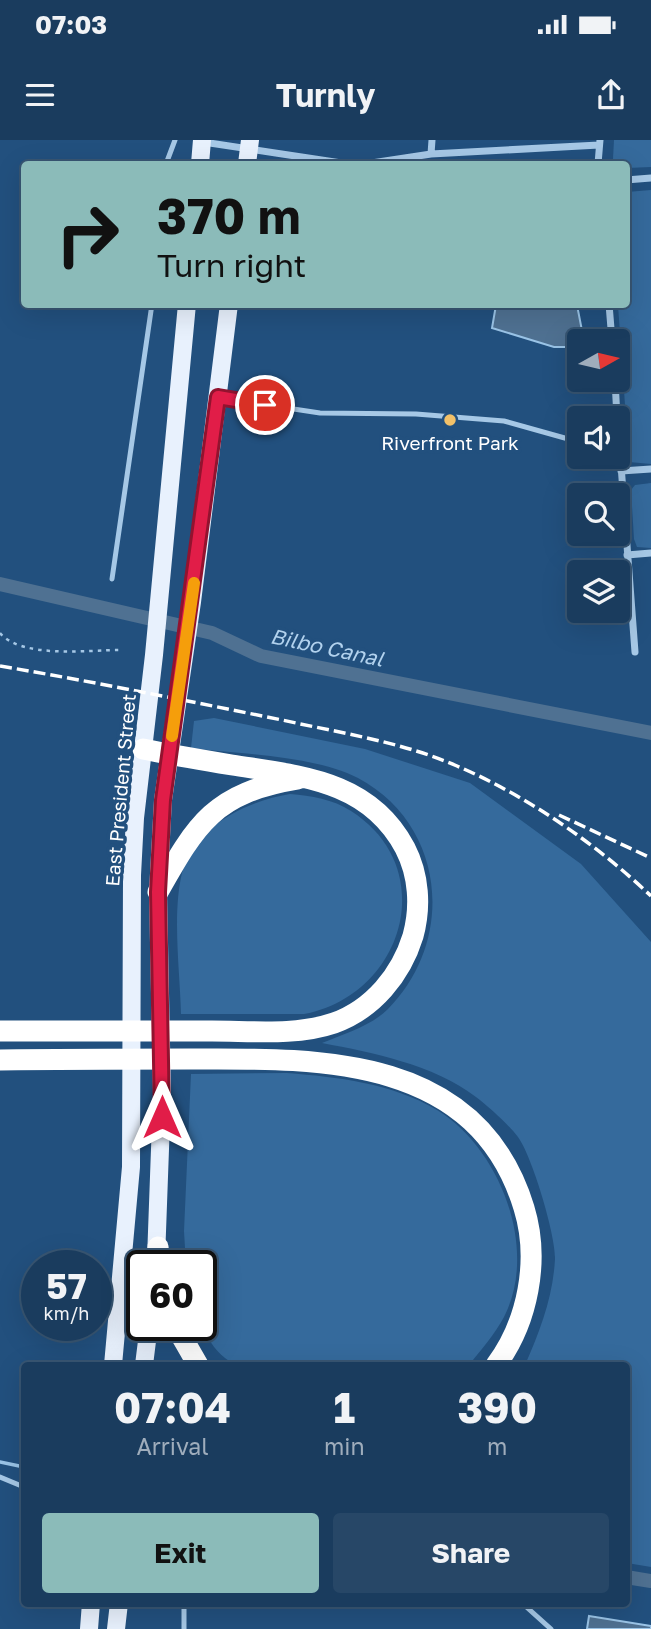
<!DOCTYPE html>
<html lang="en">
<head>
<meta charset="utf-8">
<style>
  body { margin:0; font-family:"Golos Text",sans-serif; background:#274767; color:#f1f3f6; height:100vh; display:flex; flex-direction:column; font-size:26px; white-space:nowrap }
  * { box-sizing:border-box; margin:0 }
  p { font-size:23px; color:#9fadbc }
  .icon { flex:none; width:38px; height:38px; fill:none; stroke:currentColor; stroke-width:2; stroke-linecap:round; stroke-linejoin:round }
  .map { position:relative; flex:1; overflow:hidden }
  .panel { position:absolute; left:21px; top:1222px; width:609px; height:245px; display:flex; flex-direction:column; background:#1a3c5e; border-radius:7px; box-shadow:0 7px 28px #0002,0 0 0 2px #385673 }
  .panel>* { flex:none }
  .banner { position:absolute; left:21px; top:21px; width:609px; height:147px; border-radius:7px; box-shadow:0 7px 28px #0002,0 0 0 2px #385673; background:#8bbbb9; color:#111; overflow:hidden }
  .needle { width:46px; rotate:82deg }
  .fabs { position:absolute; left:567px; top:189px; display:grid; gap:14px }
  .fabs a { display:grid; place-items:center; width:63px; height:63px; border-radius:7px; background:#1a3c5e; box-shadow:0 7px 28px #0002,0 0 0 2px #385673; font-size:35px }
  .speed { position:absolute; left:21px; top:1110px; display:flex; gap:14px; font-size:35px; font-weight:700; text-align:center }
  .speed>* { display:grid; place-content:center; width:91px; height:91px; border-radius:50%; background:#1a3c5e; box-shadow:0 7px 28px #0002,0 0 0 2px #385673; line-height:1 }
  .speed small { font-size:18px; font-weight:400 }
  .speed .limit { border:4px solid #111; border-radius:10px; background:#fff; color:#111 }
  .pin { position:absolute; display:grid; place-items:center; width:60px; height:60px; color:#fff; margin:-30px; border:4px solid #fff; border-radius:50%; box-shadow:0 2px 7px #0007 }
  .me { position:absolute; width:77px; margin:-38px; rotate:0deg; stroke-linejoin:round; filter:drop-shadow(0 0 5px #0008) }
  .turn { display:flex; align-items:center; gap:24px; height:147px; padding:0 21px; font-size:32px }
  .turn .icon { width:91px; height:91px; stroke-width:2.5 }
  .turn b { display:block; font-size:49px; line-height:60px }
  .eta { display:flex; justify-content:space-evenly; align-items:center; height:119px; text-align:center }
  .eta b { font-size:42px; font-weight:700; line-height:49px }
  .primary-button { display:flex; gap:14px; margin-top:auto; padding:14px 21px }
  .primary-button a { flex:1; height:80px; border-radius:7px; background:#8bbbb9; color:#111; font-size:28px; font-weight:700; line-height:80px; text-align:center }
  .primary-button a+a { background:#274767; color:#f1f3f6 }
  .status { display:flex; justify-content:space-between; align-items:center; height:49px; padding:0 35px; background:#1a3c5e; direction:ltr }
  .status svg { height:19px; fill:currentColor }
  header { display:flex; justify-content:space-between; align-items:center; height:91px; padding:0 21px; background:#1a3c5e; font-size:32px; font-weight:700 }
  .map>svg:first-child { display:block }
  .green { fill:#356a9c }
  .water { fill:#4f7192; stroke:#9ac4e7; stroke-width:2 }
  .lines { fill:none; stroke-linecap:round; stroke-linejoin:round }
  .stream { stroke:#9ac4e7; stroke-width:3.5 }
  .canal { stroke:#4f7192; stroke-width:14 }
  .path { stroke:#a6c8e6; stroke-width:2.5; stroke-dasharray:3.5 5; stroke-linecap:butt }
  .service { stroke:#a6c8e6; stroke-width:5 }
  .minor { stroke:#a6c8e6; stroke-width:7 }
  .primary { stroke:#e8f1fd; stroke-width:18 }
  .motorway { stroke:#fff; stroke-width:21 }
  .rail { stroke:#fff; stroke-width:3.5; stroke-dasharray:12 5; stroke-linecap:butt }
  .route-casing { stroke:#92132f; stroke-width:18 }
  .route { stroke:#e11d48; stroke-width:12 }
  .slow { stroke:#f59e0b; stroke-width:12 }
  .poi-dot { fill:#f2c169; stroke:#22507e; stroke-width:2.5 }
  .labels { text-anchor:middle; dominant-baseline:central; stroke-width:7; stroke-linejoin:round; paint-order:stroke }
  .poi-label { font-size:19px; fill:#fff; stroke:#22507e }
  .street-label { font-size:19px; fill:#fff; stroke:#22507e }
  .water-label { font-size:21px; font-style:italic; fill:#b2d2ee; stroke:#22507e }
</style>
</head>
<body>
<div class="status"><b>07:03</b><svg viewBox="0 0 49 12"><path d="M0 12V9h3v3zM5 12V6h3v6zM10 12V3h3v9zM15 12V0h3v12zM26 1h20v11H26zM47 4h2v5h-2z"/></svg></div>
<header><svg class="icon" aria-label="menu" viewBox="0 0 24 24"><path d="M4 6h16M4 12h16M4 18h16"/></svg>Turnly<svg class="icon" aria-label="share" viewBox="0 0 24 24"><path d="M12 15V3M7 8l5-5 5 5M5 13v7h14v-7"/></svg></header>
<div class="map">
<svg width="651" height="1489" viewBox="0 0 651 1489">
  <rect width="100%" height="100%" fill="#22507e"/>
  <path class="green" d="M614,0H651V27L627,28L626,24H620L613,19Z
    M651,50V324L629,322L618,165L626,164L627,52Z
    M651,343V408L637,407L634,399L631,350L635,345Z
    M214,578L365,609L470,643L581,724L651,802V1427L627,1423L626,1225H525C540,1191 553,1157 555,1119C556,1096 532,1016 518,997C508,984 489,967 476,957C432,924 374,913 322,903C344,894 371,886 388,869C456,800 446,685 358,638C316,616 240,614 191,608L194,581Z
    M290,654C311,656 333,659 351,671C441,728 404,855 304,874H181C180,831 172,774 182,733C194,686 247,661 290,654Z
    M287,933C337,937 392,943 437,970C500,1008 539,1109 504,1177C495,1194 481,1210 469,1225H236C195,1203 201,1165 201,1125H186L184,1091L191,934Z"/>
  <path class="water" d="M496,165H577L584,201H579V207H554L492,188Z
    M589,1476L651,1486V1489H587Z"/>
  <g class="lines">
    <path class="stream" d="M0,1322L24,1327"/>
    <path class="canal" d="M0,444L212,493L261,516L651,593
      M626,1437L651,1441"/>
    <path class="path" d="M0,493C22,519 88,510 120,510"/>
    <path class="service" d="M166,24L175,0
      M221,258L320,273L416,274L504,281L579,302
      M112,439L152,164
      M0,1337L24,1347
      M184,1463V1489
      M522,1463L551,1489"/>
    <path class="minor" d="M203,2L348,24
      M431,14L432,0
      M365,24L431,14L599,5
      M598,24L600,0
      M626,40L651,38
      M609,164L612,201
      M615,240L617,278
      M618,285L635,512
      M621,331L651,329
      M627,415L651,413"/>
    <path class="primary" d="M200,24L202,0
      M247,24L250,0
      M156,1119L162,954L158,752L163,660L192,462L229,164
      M113,1225L131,1027L132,735L135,678L154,515L187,164
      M144,1225L149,1185
      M89,1489L91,1463
      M116,1489L119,1463"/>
    <path class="motorway" d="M158,752C197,683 214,653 298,639
      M0,891C71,891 142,891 212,891C252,891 296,896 334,883C373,869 401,835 413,796C421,767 419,735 405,708C369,640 300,636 232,625C202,620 172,615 143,609
      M0,920C64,919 127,919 191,919C322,918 478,916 524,1068C540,1120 528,1182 496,1225
      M158,1107L160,1125
      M175,1185L198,1225"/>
    <path class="rail" d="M0,526C95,542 188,561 282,580C341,593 402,602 457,626C527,656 595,703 651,756
      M559,675L651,718"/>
  </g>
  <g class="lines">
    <g class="route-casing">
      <path id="route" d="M162,977L158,752L163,660L218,257L265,265"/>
    </g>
    <use href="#route" class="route"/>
    <path class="slow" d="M172,596L194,443"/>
  </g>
  <circle class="poi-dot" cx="450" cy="280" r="7"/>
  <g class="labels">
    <g class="poi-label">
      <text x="450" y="302">Riverfront Park</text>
    </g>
    <g class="street-label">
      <text transform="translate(120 650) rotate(-85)">East President Street</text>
    </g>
    <g class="water-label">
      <text transform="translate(327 507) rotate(12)">Bilbo Canal</text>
    </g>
  </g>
</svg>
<div class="fabs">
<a><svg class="needle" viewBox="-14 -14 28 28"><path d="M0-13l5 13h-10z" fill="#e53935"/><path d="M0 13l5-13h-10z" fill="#9fadbc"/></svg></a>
<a><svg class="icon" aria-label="sound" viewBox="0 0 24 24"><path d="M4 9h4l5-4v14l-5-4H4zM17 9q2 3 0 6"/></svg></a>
<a><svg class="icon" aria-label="search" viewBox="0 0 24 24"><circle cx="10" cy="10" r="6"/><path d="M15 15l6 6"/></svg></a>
<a><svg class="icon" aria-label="layers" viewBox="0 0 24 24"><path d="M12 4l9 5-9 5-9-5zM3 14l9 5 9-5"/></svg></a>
</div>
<div class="speed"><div>57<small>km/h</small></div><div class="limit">60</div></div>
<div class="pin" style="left:265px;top:265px;background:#d93025"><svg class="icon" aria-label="arrive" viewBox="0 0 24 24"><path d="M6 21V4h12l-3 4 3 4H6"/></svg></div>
<svg class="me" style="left:162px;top:977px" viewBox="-20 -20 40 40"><path d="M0-17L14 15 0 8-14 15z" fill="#e11d48" stroke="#fff" stroke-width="4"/></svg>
<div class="banner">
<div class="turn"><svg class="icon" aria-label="right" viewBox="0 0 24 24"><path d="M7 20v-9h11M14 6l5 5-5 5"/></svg><div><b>370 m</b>Turn right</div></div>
</div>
<section class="panel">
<div class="eta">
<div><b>07:04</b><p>Arrival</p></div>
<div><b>1</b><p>min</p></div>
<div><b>390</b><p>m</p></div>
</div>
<div class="primary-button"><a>Exit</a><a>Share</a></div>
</section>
</div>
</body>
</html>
